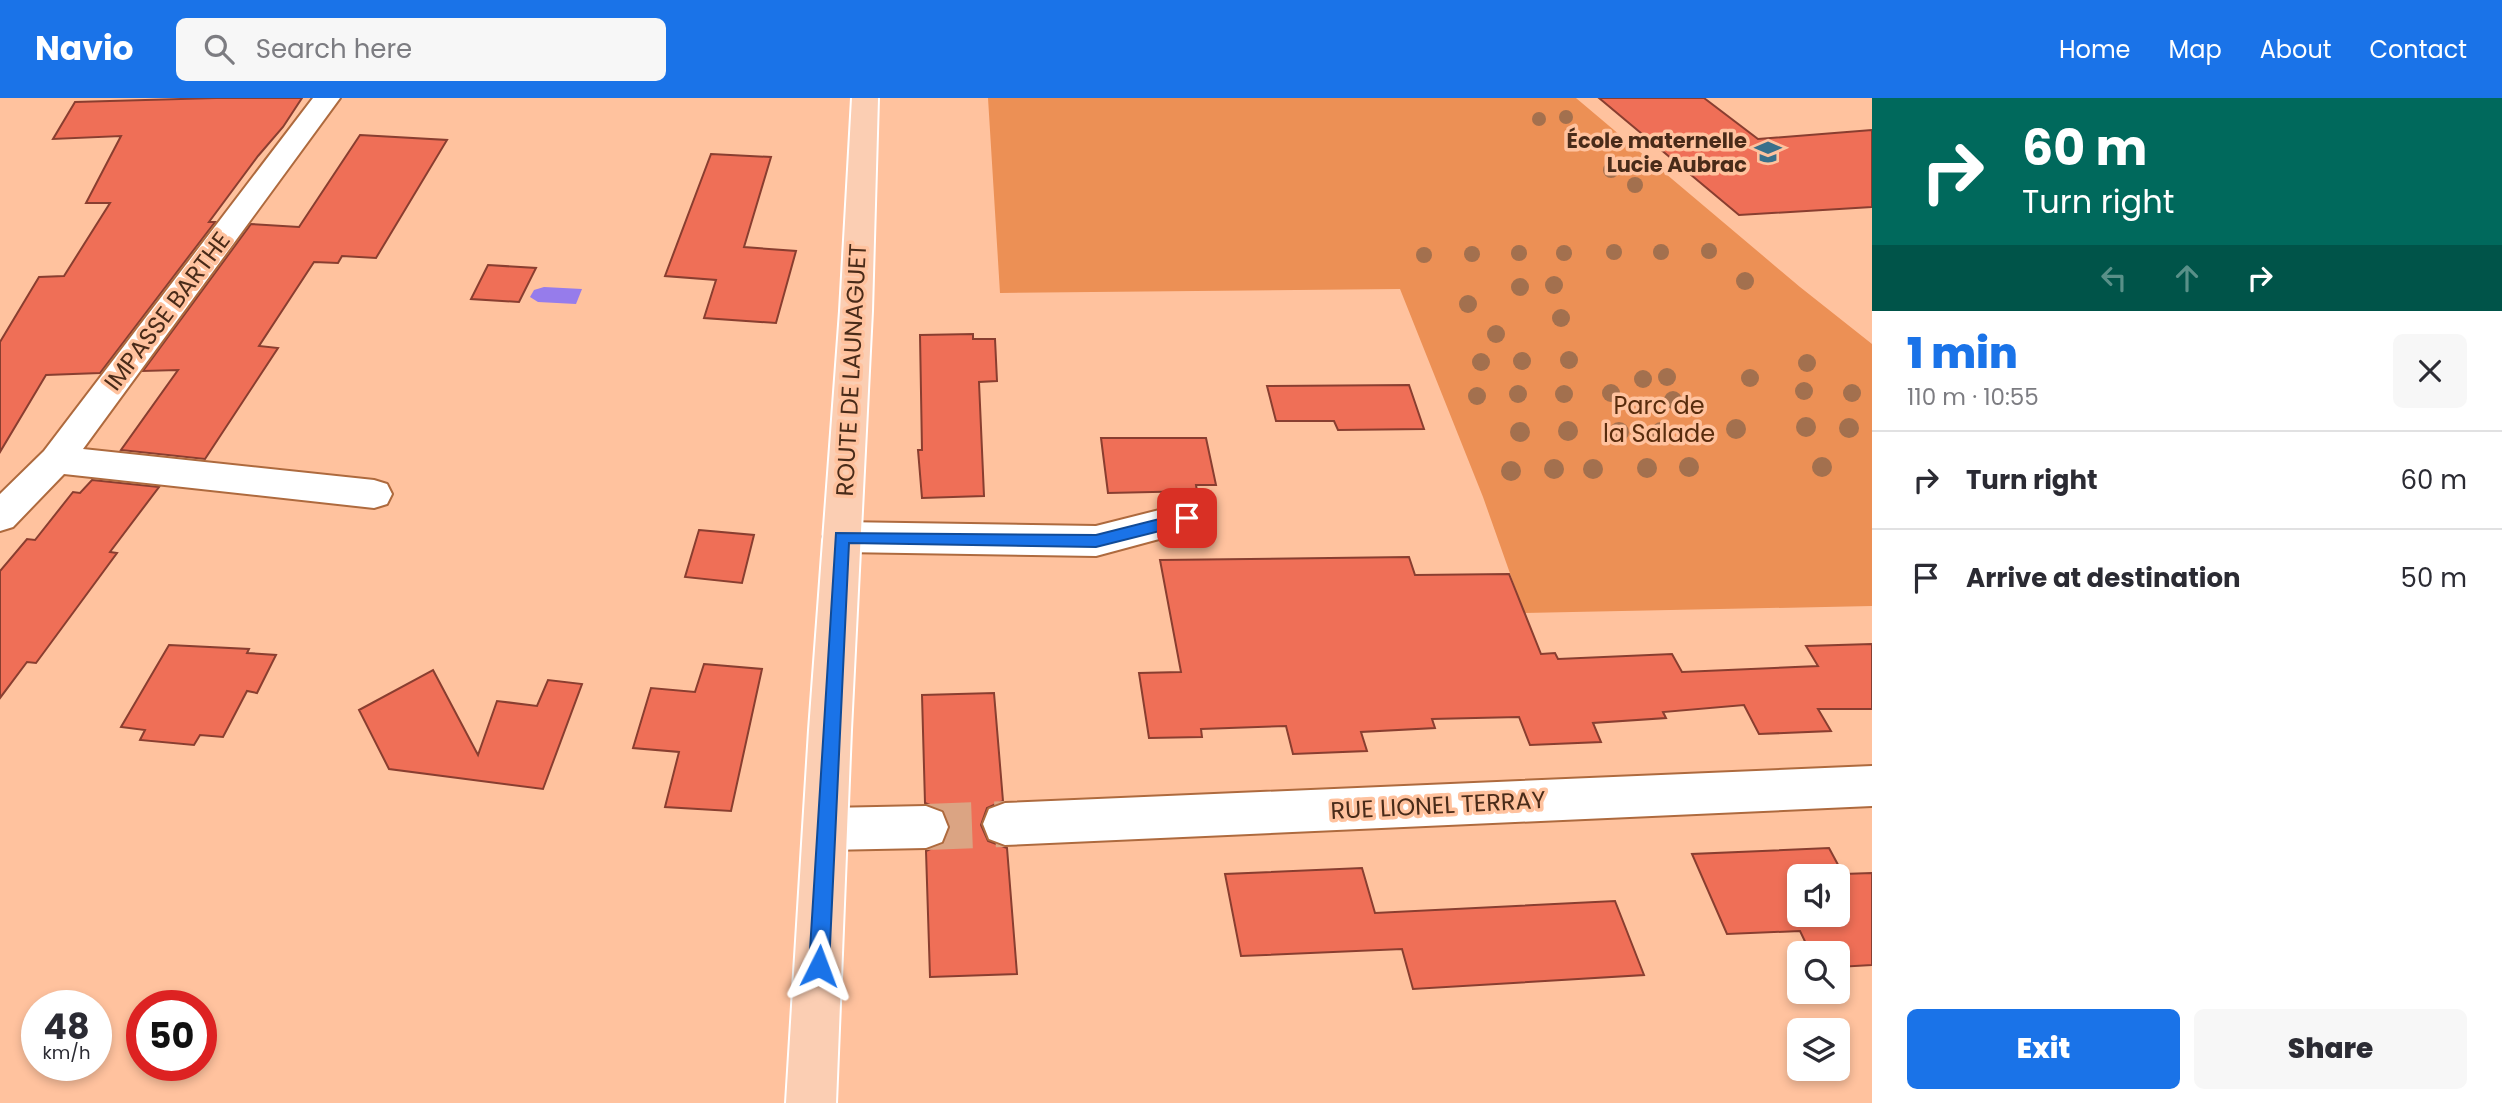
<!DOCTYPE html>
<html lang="en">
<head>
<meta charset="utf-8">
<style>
  body { margin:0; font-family:Poppins,sans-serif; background:#f7f7f7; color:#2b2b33; height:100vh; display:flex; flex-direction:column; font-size:26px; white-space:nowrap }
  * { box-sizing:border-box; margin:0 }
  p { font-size:23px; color:#7c7c81 }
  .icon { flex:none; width:38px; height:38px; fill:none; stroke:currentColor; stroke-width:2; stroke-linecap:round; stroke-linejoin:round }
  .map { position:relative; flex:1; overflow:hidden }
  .side { display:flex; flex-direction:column; background:#fff; width:630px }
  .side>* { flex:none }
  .guide { background:#00695c; color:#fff; overflow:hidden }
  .controls { position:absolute; left:1787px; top:766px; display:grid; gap:14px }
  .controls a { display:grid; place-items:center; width:63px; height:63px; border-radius:10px; background:#fff; box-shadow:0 4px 10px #0003; font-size:35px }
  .speed { position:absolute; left:21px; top:892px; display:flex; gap:14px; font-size:35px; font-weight:700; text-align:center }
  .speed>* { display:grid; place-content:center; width:91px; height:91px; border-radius:50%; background:#fff; box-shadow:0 4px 10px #0003; line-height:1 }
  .speed small { font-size:18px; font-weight:400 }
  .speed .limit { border:10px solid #d22; background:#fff; color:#111 }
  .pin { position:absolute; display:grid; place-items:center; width:60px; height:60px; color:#fff; margin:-30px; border-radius:14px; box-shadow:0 4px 10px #0006 }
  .me { position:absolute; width:77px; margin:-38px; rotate:3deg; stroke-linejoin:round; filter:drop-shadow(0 0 5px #0008) }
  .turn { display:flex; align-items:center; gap:24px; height:147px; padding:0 35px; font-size:32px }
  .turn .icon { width:91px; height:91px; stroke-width:2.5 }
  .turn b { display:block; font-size:49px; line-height:60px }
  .lanes { display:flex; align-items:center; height:66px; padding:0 35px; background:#0003; justify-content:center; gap:35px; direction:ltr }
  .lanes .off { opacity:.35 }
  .round { display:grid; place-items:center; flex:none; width:74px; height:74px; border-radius:10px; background:#f7f7f7 }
  .headline { display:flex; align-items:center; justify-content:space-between; height:119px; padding:0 35px }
  h1 { font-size:42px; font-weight:800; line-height:52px; color:#1a73e8 }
  .button { display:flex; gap:14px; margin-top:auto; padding:14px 35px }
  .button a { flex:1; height:80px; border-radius:10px; background:#1a73e8; color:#fff; font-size:28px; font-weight:800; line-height:80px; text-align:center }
  .button a+a { background:#f7f7f7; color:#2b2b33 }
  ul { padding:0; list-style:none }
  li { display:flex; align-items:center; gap:21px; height:98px; padding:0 35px; border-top:2px solid #e1e1e2 }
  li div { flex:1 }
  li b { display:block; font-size:26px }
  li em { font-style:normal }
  header { display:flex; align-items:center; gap:42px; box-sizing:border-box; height:98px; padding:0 35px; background:#1a73e8; color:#fff }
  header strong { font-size:33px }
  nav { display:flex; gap:38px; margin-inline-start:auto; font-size:24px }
  .search { width:490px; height:63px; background:#f7f7f7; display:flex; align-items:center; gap:18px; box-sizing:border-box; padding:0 24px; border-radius:10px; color:#7c7c81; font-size:26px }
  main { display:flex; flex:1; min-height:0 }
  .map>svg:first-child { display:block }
  .green { fill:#ec9055 }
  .water { fill:#967ceb }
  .building { fill:#ef6f57; stroke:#893e30; stroke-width:2; fill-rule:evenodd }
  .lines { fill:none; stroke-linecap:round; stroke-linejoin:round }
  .minor-tunnel { stroke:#dba483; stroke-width:46; stroke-dasharray:46 23; stroke-linecap:butt }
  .minor-casing { stroke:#ae6a3e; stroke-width:4 }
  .major-casing { stroke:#fff; stroke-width:4 }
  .minor { fill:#fff; fill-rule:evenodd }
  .major { fill:#fbceb3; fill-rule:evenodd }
  .tree { fill:#a3704e }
  .route { fill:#1a73e8; stroke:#114b97; stroke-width:2 }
  .labels { text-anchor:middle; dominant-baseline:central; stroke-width:7; stroke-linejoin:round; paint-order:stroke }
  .far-poi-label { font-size:21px; font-weight:bold; fill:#492b19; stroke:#ffc29e; text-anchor:end }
  .street-label { font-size:24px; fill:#492b19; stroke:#ffc29e }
  .park-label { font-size:24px; fill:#582c0d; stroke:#ffc29e }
</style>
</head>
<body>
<header>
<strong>Navio</strong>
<div class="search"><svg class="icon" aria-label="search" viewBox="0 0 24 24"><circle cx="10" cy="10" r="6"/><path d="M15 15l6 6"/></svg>Search here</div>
<nav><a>Home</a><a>Map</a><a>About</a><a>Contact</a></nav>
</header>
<main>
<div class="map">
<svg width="1872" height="1005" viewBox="0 0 1872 1005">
  <rect width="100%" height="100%" fill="#ffc29e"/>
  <path class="green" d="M988,0H1576L1800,189L1872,246V508L1524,515L1483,399L1400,191L1000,195Z"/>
  <path class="water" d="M544,189L582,191L576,206L538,204L530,199L534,192Z"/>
  <path class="building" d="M216,0H302L283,29L258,58L209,124H215L100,275L46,277L0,354V244L39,179L64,178L110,105H86L121,38L53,41L75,4Z
    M1599,0H1704L1758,41L1872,32V109L1739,117Z
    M360,37L447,42L376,160L342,158L338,165L314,164L259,248L278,250L205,361L121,352L178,272L143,273L251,126L299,129Z
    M711,56L771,59L744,149L796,153L776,225L704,220L716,182L665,178Z
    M488,167L536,170L519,204L471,201Z
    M973,236V241H995L997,283L979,284L984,398L922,400L918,352H922L920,237Z
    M1409,287L1424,331L1338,332L1334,323H1276L1267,288Z
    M1101,340H1206L1216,387H1196L1197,393L1108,395Z
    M92,382L159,389L110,454L117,455L36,565L27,564L0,600V473L27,441L35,442L73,394L80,395Z
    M699,432L754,437L742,485L685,479Z
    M1409,459L1415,477L1509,476L1541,556L1555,555L1558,561L1672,556L1682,574L1818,568L1806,548L1872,546V611H1818L1831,633L1759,636L1744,607L1663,614L1666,620L1593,625L1601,644L1530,647L1519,619L1432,621L1435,630L1361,634L1367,653L1293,656L1286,628L1201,631L1202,639L1149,640L1139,575L1181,574L1160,462Z
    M169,547L249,551L247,555L276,557L257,595L247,593L223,639L200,637L194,647L140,642L145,632L121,629Z
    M704,566L762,571L731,713L665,709L679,654L633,650L651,590L695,594Z
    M433,572L478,657L497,603L537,608L548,582L582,586L543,691L389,671L359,612Z
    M994,595L1003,703L987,710L981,727L988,743L1007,750L1017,876L930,879L926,753L944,745L950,728L943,712L925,705L922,597Z
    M1829,750L1843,776L1872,775V867L1838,869V856H1811L1800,833L1727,836L1692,756ZM1799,779H1838V817H1799Z
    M1362,770L1375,815L1615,803L1644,877L1413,891L1402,851L1241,858L1225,776Z"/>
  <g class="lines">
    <path class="minor-tunnel" d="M926,729L1005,726"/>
    <g class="minor-casing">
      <path id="minor" d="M313,0H340L83,351L374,382L387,386L392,396L387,406L374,410L64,376L13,429L0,433V396L44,353Z
        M1187,405L1200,410L1205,420L1200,430L1096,458L841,454L828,450L823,439L828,428L841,424L1096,428Z
        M1872,668V708L1005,747L989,741L983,726L989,711L1005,705Z
        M926,708L942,714L948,729L942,744L926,750L827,752L811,746L805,731L811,716L827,710Z"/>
    </g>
    <g class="major-casing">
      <path id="major" d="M852,0H878L872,213L851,632L836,1005H786L809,632L840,213Z"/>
    </g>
    <use href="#minor" class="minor"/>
    <use href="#major" class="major"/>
  </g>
  <g class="tree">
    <circle cx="1566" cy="19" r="7"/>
    <circle cx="1539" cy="21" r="7"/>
    <circle cx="1611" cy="72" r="8"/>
    <circle cx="1635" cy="87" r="8"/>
    <circle cx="1709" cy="153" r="8"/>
    <circle cx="1614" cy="154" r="8"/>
    <circle cx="1661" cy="154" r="8"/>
    <circle cx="1519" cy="155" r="8"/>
    <circle cx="1564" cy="155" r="8"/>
    <circle cx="1472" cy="156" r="8"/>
    <circle cx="1424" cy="157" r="8"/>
    <circle cx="1745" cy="183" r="9"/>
    <circle cx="1554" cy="187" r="9"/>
    <circle cx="1520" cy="189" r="9"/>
    <circle cx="1468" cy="206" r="9"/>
    <circle cx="1561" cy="220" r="9"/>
    <circle cx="1496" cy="236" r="9"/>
    <circle cx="1569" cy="262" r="9"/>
    <circle cx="1522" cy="263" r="9"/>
    <circle cx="1481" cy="264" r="9"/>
    <circle cx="1807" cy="265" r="9"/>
    <circle cx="1667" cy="279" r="9"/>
    <circle cx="1750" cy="280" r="9"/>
    <circle cx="1643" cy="281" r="9"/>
    <circle cx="1804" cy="293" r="9"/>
    <circle cx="1611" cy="295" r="9"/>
    <circle cx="1852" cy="295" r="9"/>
    <circle cx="1518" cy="296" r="9"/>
    <circle cx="1564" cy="296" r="9"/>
    <circle cx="1477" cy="298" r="9"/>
    <circle cx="1673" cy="302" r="9"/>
    <circle cx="1806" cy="329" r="10"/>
    <circle cx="1849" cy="330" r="10"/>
    <circle cx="1736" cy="331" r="10"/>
    <circle cx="1568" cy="333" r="10"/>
    <circle cx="1520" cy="334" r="10"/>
    <circle cx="1619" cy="334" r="10"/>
    <circle cx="1661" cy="334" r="10"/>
    <circle cx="1689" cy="369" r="10"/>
    <circle cx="1822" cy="369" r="10"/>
    <circle cx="1647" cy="370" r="10"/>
    <circle cx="1554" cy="371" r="10"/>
    <circle cx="1593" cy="371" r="10"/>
    <circle cx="1511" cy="373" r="10"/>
  </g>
  <path class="route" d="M1187,414L1192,416L1194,420L1192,425L1096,449L849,445L829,868L826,875L819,878L812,875L809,868L836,435L1096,437Z"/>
  <defs>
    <g id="school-bare" transform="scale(2.1)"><path d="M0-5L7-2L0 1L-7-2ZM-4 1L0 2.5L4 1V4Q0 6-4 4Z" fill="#39708b" stroke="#ffc29e" stroke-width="2.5" paint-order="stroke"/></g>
  </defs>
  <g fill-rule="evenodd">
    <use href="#school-bare" x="1768" y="54"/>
  </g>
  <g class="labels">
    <g class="far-poi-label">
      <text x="1747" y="42">École maternelle<tspan x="1747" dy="24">Lucie Aubrac</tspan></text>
    </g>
    <g class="street-label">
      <text transform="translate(167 213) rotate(-53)">IMPASSE BARTHE</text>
      <text transform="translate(851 272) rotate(-87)">ROUTE DE LAUNAGUET</text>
      <text transform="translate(1438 707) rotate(-3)">RUE LIONEL TERRAY</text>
    </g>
    <g class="park-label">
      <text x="1659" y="307">Parc de<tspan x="1659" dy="28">la Salade</tspan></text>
    </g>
  </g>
</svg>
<div class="controls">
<a><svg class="icon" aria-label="sound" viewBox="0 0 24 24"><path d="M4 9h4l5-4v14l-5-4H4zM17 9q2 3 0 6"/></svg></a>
<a><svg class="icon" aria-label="search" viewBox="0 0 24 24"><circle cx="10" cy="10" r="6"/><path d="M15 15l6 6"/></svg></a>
<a><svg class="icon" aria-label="layers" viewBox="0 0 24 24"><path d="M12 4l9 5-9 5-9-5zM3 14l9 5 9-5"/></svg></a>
</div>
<div class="speed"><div>48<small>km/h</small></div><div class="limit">50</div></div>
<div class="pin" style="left:1187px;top:420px;background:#d93025"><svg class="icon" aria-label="arrive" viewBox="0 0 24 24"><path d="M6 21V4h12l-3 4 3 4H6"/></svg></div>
<svg class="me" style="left:819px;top:868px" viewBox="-20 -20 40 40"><path d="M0-17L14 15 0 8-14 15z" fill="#1a73e8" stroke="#fff" stroke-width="4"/></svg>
</div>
<section class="side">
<div class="guide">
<div class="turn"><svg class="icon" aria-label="right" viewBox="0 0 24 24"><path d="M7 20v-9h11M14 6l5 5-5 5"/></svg><div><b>60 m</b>Turn right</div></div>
<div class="lanes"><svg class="icon off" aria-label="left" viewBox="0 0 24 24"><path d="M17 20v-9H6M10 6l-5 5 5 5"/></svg><svg class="icon off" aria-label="ahead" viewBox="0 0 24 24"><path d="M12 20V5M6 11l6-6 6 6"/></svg><svg class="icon" aria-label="right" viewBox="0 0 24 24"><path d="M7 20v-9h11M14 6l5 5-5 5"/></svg></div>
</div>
<div class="headline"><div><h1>1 min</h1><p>110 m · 10:55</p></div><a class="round"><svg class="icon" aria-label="close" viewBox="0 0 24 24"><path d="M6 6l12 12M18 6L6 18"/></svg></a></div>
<ul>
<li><svg class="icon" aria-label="right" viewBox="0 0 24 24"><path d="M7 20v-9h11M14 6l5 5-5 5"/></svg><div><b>Turn right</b></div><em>60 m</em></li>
<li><svg class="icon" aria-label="arrive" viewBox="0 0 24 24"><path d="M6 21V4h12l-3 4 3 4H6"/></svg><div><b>Arrive at destination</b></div><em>50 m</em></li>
</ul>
<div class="button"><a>Exit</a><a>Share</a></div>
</section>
</main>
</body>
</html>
